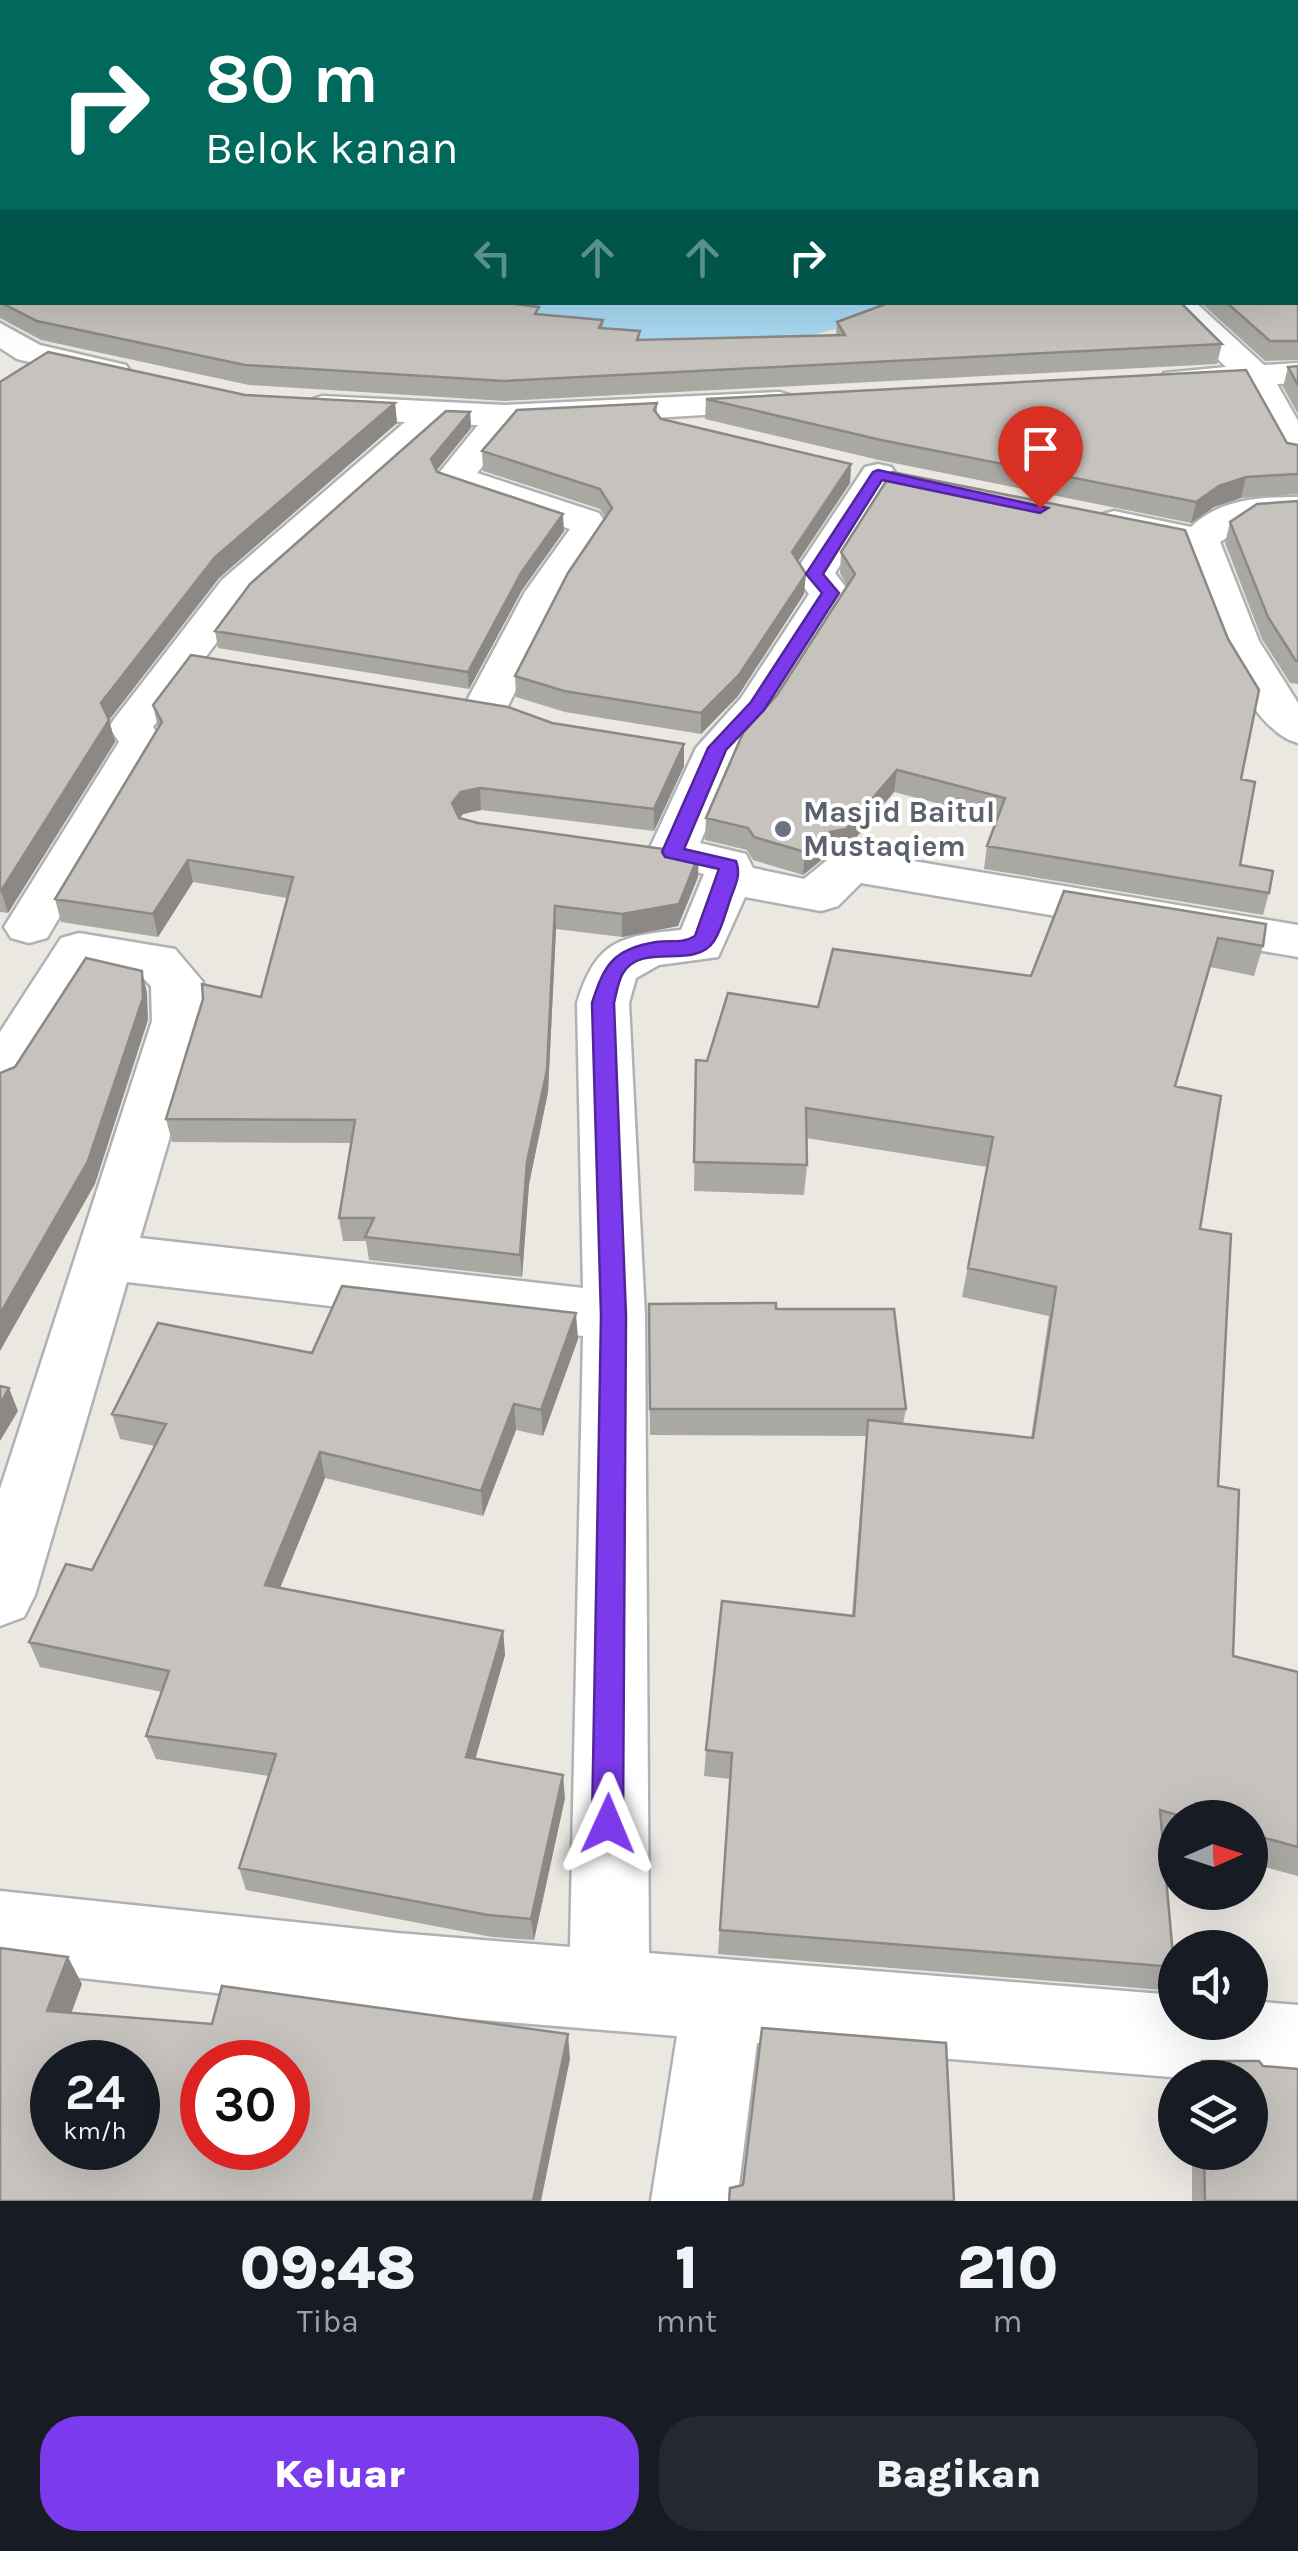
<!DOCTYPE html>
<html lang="id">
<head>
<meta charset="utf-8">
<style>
  body { margin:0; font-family:Karla,sans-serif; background:#242831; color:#f1f3f6; height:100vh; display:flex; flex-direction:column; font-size:38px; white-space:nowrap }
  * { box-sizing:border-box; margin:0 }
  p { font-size:32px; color:#9ea1a6 }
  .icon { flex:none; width:55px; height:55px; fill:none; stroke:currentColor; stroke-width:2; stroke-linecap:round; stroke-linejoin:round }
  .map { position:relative; height:2201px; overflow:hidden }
  .panel { display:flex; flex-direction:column; background:#171b24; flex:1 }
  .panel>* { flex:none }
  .top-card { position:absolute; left:0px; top:0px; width:1300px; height:305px; box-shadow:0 10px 40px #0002; background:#00695c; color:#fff; overflow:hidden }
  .needle { width:65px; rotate:87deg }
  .tools { position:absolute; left:1158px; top:1800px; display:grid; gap:20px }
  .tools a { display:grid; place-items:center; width:110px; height:110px; border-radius:50%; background:#171b24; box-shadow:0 10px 40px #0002; font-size:50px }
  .speed { position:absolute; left:30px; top:2040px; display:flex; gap:20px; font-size:50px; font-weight:700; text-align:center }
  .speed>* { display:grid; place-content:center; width:130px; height:130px; border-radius:50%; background:#171b24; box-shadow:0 10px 40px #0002; line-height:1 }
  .speed small { font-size:25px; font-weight:400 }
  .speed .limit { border:15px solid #d22; background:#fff; color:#111 }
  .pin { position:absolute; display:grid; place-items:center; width:85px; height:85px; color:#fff; margin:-102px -42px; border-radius:50% 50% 50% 0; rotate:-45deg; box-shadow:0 0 10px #0007 }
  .pin .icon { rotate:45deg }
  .me { position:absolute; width:110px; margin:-55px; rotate:1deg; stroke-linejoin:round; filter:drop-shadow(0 0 8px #0008) }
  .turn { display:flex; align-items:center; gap:35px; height:210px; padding:0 40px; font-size:45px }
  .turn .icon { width:130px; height:130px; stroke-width:2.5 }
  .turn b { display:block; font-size:70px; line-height:85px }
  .lanes { display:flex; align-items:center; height:95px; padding:0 40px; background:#0003; justify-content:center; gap:50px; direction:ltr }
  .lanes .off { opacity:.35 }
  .eta { display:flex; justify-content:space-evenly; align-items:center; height:170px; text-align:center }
  .eta b { font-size:60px; font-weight:800; line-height:70px }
  .primary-button { display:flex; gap:20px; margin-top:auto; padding:20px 40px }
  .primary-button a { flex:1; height:115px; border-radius:40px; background:#7c3aed; color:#fff; font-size:40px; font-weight:800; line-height:115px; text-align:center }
  .primary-button a+a { background:#242831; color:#f1f3f6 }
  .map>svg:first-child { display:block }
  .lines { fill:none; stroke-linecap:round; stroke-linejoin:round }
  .river { fill:#a9d9f3; fill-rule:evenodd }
  .street-casing { stroke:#afb2b5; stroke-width:5 }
  .street { fill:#fff; fill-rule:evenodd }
  .wall { fill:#aaa8a3 }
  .shaded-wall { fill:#8b8885 }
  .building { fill:#c6c3be; stroke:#8b8885; stroke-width:2.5; fill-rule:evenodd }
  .route { fill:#7c3aed; stroke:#51269a; stroke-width:2.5 }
  .worship-dot { fill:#6b7280; stroke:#fff; stroke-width:4 }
  .labels { text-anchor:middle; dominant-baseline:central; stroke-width:8; stroke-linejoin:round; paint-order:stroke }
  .worship-label { font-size:30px; font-weight:bold; fill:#5b616d; stroke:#fff; text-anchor:start }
</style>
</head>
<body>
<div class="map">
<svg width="1298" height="2201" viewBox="0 0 1298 2201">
  <rect width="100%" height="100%" fill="#ebe8e2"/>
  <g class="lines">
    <path class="river" d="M0,139L2,140V184L0,183Z
      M228,302H886L874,319L768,346L536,342L269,327L240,319Z"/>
    <g class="street-casing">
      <path id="street" d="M1160,302H1195L1264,365L1298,363V383L1277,384L1298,421V465L1285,462L1280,454L1244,386L1176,390L1164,387L1159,380L1164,373L1226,367Z
        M0,323L40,345L126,365L131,372L126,379L114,382L17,359L0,348Z
        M780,392L792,396L798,403L792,410L515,426L477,473L599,513L609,528L565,592L507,708L501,717L485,721L469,717L463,708L525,592L570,529L441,486L435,478L478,425L445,424L250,598L153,727L163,742L47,938L29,943L11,938L4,927L119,742L109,727L115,718L222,580L405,422L322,418L310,414L304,407L310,400L322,396L505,405Z
        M878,464L891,467L897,475L835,573L850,593L773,715L739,753L700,843L746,854L753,868L804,879L831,857L865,853L1298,925V957L861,883L838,906L821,911L745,897L718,957L659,965L636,978L629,1003L645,1316L649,1953L1175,1995V2022H1250V2001L1298,2005V2087L1250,2083V2078H1183L757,2043L737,2201H651L677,2036L397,2013L0,1969V1891L397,1933L570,1947L583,1336L127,1282L35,1595L24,1617L0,1626V1489L152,1021L151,986L141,976L93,969L19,1088L0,1094V1032L61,938L79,933L175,949L203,982L204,1021L140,1238L583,1288L577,1003C596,941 619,936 681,930L704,874L655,862L648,852L696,748L741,698L809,594L794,574L865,467Z
        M1298,497V519L1251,522L1220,542L1259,641L1298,703V743C1243,730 1200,599 1183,548L1100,531L1095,523L1100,515L1114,511L1191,527C1220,499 1260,497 1298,497Z"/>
    </g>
    <use href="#street" class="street"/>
  </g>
  <path class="wall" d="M1298,228V360L1265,361L1200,302H1298Z
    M0,278L603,320V329L640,340L836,335L837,322L1222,344L1217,364L505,401L249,385L41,340L0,318Z
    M1298,366V414L1283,387L1288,367Z
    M0,382L395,403L397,423L219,578L109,720L115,742L8,913L0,912Z
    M706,399L1287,443L1298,445V494L1241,498L1214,507L1191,523L879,460L705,419Z
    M657,403V414L661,419L851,464L850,483L798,561L804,594L738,696L701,734L565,712L516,697L515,676L606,518L600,509L483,471L482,451Z
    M470,412L471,428L436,471L564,531L522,590L469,689L218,648L215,631Z
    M1298,501V684L1290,683L1262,639L1225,543L1230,522Z
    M841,552L1241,779L1240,865L1269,893L1263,915L984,869L987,846L997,819L894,792L844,852L829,854L803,875L753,860L747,850L705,840L706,818L777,695L847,586L840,573Z
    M153,705L552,723L684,744V766L654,831L481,810L463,814L460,818L698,877L678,926L622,937L556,929L548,1092L529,1184L522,1277L369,1260L366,1241H343L339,1218L351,1143L172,1142L166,1119L261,997L287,898L193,882L158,937L61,922L55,899L158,728Z
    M1064,891L1263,946L1254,976L1210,967L1175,1086L1200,1229L1218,1486L1233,1656L1298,1672V1876L1250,1863V1818H1175V1843L1163,1839L1174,1967L1163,1990L718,1954L730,1779L704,1776L706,1750L852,1615L866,1436L650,1435L649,1304L776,1309L906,1409L903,1424L1031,1438L1049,1316L962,1297L987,1167L806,1138L807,1165L804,1195L694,1191L696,1060L707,1061L818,1007L1031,976Z
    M578,1339L543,1436L516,1430L483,1516L325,1478L280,1588L503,1631L505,1655L475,1759L565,1798L534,1940L492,1937L246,1890L239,1868L269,1776L156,1759L146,1736L162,1692L40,1667L29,1642L92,1570L155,1446L120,1439L112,1414L312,1353Z
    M1202,2061L1263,2066L1298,2201H1192V2152H1250V2078H1193Z"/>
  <path class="shaded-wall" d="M2,211V228L0,229V212Z
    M395,403L397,423L219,578L109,720L115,742L8,913L1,891L101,703L215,557Z
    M470,412L471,428L432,476L431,459Z
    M851,464L850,483L791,572L792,552Z
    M1246,477L1241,498L1214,507L1191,523L1196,502L1219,486Z
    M563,514L564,531L522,590L469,689L468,672L521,573Z
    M806,574L804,594L738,696L701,734V713Z
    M684,744V766L654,831V809Z
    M897,770L894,792L844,852L829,854L803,875L805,852Z
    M480,788L481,810L463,814L454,826L452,803L461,792Z
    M699,854L698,877L678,926L622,937V914Z
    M188,860L193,882L158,937L153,914Z
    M555,906L556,929L548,1092L529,1184L522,1277L520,1255L527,1162Z
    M142,971L147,993L148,1020L95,1184L0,1351V1314Z
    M576,1313L578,1339L543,1436L541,1410Z
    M9,1388L18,1411L0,1441V1404Z
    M514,1404L516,1430L483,1516L481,1491Z
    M320,1452L325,1478L271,1610L265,1585Z
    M503,1631L505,1655L469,1781L466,1757Z
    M563,1775L565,1798L534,1940L531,1919Z
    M68,1957L82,1984L63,2036L47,2011Z
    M568,2034L570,2059L541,2201H533Z"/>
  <path class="building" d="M0,165L2,166V211L0,212Z
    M1298,228V341H1270L1226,302H1298Z
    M0,278H2V302H498L539,307L535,314L603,320L599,328L640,331L637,340L845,335L837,322L891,302H1180L1222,344L504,381L245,365L37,321L0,302Z
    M48,352L245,395L395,403L215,557L101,703L109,720L1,891H0V382Z
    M1298,366V385L1288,367Z
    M1246,370L1287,443L1298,445V474L1246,477L1219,486L1196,502L881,440L706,399Z
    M657,403L654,410L661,419L851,464L792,552L806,574L739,675L701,713L564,691L515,676L568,573L612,508L600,489L482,451L517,410Z
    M446,411L470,412L431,459L437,472L563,514L521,573L468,672L215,631L250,584Z
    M892,472L1185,530L1228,639L1259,690L1241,779L1255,782L1240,865L1273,871L1269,893L987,846L1005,798L897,770L846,829L830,832L805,852L754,837L748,828L706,818L743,733L777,695L855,574L841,552Z
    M1298,501V661H1296L1268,617L1230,522L1257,504Z
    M191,655L508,707L552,723L684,744L654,809L480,788L461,792L452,803L459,818L478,823L699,854L679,904L622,914L555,906L547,1070L527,1162L520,1255L365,1237L374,1218H339L355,1120L166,1119L203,999L202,984L261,997L293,877L188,860L153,914L55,899L162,722L153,705Z
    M1064,891L1266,924L1263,946L1218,938L1175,1086L1221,1096L1200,1229L1231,1234L1218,1486L1239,1490L1233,1656L1298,1672V1847L1250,1834V1818H1187L1160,1810L1174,1967L720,1930L732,1753L706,1750L722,1601L854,1616L868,1420L1033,1438L1056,1287L968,1268L993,1137L806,1108L807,1165L694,1162L696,1060L707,1061L728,993L818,1007L833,949L1031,976Z
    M86,958L142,971L143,998L88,1161L0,1314V1073L15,1067Z
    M342,1286L576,1313L541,1410L514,1404L481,1491L320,1452L265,1585L503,1631L466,1757L563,1775L531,1919L488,1915L239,1868L276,1754L146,1736L169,1671L29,1642L66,1564L92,1570L166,1424L112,1414L158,1323L312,1353Z
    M776,1303V1309H894L906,1409H650L649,1304Z
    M0,1386L9,1388L0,1404Z
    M0,1948L68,1957L47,2011L212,2024L222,1986L568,2034L533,2201H0ZM52,2062H138V2148H52ZM202,2062H288V2148H202Z
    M762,2028L946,2043L954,2201H729L730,2188L743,2185Z
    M1202,2061H1259L1263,2066L1298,2069V2201H1205L1204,2152H1250V2078H1203Z"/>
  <path class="route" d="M878,470L1048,508L1040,513L882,480L823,574L839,593L764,710L726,750L684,849L736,861C741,874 736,884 731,897C726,911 722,929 714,941C694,971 643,941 623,973C618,981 616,995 614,1003L626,1316L623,1824L619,1835L608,1840L596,1835L592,1824L601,1316L592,1003C604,965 613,949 656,942C671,940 682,944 695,936L719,869L665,857L662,852L708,748L751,702L822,593L806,574L873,472Z"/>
  <circle class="worship-dot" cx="783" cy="829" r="10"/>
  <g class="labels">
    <g class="worship-label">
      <text x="803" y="812">Masjid Baitul<tspan x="803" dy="34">Mustaqiem</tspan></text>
    </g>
  </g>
</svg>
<div class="tools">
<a><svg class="needle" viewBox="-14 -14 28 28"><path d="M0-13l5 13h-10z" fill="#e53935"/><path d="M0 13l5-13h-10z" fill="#9ea1a6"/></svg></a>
<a><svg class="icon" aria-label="sound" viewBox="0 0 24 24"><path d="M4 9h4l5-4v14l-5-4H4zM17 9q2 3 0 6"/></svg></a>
<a><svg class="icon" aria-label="layers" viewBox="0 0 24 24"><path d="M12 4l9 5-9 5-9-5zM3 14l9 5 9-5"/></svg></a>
</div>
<div class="speed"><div>24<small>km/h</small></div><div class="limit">30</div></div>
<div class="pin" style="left:1040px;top:508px;background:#d93025"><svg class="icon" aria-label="arrive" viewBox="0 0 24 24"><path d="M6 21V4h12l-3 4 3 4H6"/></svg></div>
<svg class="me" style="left:608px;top:1824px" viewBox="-20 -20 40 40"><path d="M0-17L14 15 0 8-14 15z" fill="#7c3aed" stroke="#fff" stroke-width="4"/></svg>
<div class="top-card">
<div class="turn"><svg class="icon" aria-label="right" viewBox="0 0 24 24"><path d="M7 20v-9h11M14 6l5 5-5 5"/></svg><div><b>80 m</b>Belok kanan</div></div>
<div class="lanes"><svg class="icon off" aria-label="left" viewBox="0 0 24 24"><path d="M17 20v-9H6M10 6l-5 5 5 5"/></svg><svg class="icon off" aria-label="ahead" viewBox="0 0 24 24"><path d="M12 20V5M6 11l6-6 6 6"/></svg><svg class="icon off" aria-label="ahead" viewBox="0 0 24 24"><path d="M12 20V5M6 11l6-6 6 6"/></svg><svg class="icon" aria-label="right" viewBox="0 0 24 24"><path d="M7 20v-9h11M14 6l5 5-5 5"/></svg></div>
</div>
</div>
<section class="panel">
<div class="eta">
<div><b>09:48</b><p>Tiba</p></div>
<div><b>1</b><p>mnt</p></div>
<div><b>210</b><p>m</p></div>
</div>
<div class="primary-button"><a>Keluar</a><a>Bagikan</a></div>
</section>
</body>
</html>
